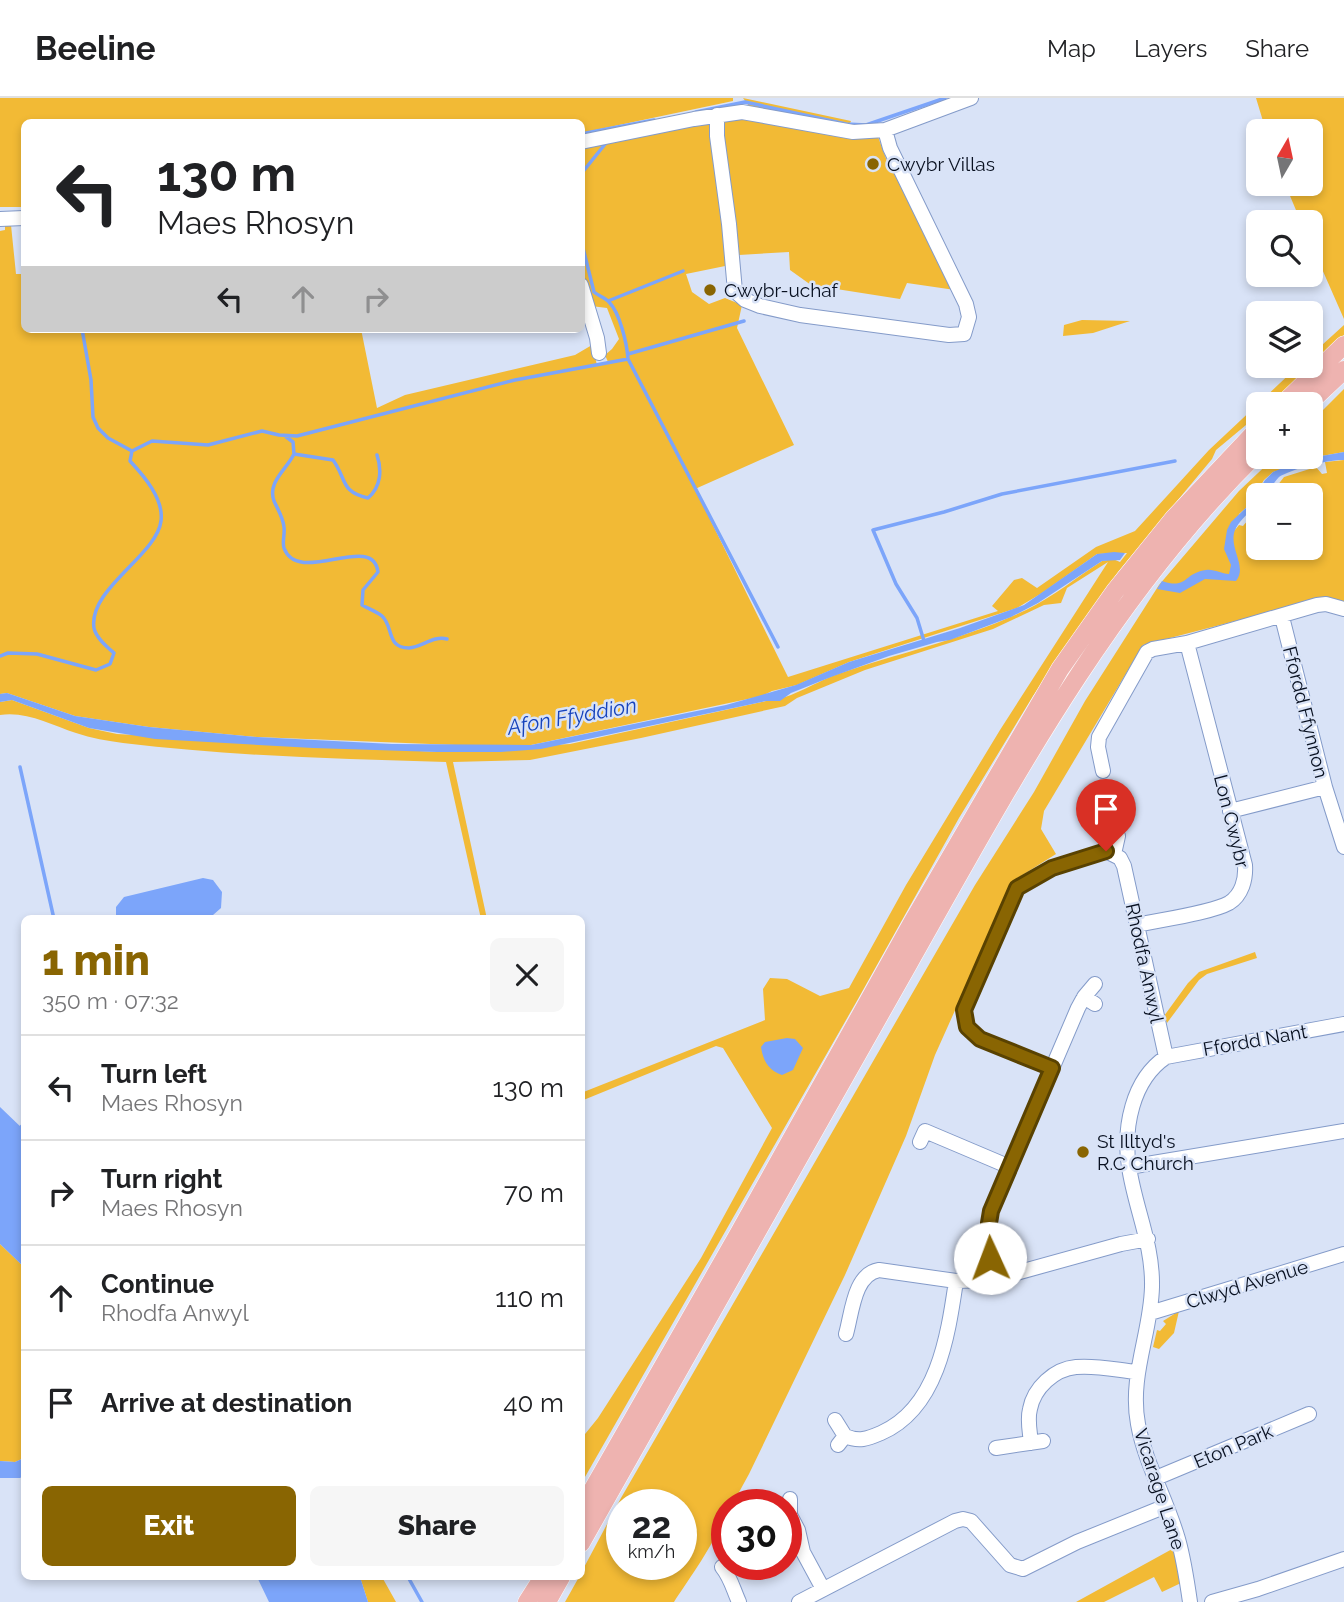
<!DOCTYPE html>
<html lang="en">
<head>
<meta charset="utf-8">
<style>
  body { margin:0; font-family:Raleway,sans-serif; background:#f6f6f6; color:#202124; height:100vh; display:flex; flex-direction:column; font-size:26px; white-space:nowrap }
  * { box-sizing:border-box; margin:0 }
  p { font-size:23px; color:#757577 }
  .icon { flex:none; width:38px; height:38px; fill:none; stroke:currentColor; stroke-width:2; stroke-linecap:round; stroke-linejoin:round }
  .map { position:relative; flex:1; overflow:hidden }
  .sheet { position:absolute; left:21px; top:817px; width:564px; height:665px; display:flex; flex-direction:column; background:#fff; border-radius:10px; box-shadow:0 4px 10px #0003 }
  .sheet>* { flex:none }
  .banner { position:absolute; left:21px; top:21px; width:564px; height:214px; border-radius:10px; box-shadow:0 4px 10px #0003; background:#fff; color:#202124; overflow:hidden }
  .needle { width:46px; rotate:9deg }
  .tools { position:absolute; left:1246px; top:21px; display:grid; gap:14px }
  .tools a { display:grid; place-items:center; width:77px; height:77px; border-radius:10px; background:#fff; box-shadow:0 4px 10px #0003; font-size:35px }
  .speed { position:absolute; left:606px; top:1391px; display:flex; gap:14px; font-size:35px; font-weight:700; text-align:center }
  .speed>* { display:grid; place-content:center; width:91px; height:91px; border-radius:50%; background:#fff; box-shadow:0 4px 10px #0003; line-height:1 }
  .speed small { font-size:18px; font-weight:400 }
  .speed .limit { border:10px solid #d22; background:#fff; color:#111 }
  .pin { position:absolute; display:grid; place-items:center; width:60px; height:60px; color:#fff; margin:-72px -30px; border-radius:50% 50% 50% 0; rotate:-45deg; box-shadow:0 0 7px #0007 }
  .pin .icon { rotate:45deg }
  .me { position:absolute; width:77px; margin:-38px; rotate:358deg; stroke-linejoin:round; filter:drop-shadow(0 0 5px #0008) }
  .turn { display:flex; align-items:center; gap:24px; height:147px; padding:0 21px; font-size:32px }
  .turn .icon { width:91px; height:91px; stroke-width:2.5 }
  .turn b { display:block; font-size:49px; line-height:60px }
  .lanes { display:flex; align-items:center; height:66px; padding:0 21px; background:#0003; justify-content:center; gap:35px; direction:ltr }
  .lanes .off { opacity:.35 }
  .round { display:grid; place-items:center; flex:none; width:74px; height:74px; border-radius:10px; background:#f6f6f6 }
  .overview { display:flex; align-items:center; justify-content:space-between; height:119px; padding:0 21px }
  h1 { font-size:42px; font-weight:800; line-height:52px; color:#896502 }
  .action { display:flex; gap:14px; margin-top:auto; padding:14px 21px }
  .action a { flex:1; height:80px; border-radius:10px; background:#896502; color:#fff; font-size:28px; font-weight:800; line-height:80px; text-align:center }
  .action a+a { background:#f6f6f6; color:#202124 }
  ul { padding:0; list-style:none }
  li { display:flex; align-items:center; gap:21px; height:105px; padding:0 21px; border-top:2px solid #e0e0e0 }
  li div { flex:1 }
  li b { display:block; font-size:26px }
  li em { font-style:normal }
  header { display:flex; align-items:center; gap:42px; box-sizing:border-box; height:98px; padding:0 35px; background:#fff; border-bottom:2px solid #e0e0e0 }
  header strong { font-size:33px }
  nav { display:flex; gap:38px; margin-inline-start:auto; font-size:24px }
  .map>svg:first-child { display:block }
  .green { fill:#f2ba35; fill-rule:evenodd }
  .water { fill:#7ca5fa }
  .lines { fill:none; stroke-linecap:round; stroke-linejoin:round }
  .stream { stroke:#7ca5fa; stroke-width:3.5 }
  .minor-casing { stroke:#849bc9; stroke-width:16 }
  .major-casing { stroke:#fff; stroke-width:19 }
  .minor { stroke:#fff; stroke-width:14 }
  .major { stroke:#eeb3b0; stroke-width:18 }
  .route-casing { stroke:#594201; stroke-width:18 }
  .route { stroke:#896502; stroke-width:12 }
  .poi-dot { fill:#896502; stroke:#d9e3f7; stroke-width:2.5 }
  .labels { text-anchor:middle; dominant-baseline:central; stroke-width:5; stroke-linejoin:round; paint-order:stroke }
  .poi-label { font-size:19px; fill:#081020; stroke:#d9e3f7; text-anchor:start }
  .street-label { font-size:19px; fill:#081020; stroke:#d9e3f7 }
  .water-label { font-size:21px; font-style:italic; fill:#1643bc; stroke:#d9e3f7 }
</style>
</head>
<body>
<header>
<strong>Beeline</strong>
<nav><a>Map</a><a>Layers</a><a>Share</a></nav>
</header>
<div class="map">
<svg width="1344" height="1504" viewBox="0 0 1344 1504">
  <rect width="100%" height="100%" fill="#d9e3f7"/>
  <path class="green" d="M0,0H733V3L581,35V24H24V109H0Z
    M743,0L851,23L849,28L767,12L749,8Z
    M1256,0H1344V221L1311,146V124H1301L1285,86H1311V33H1266Z
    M741,19L877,36L891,74L898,75L955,192L907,185L900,201L811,187L790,172L789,154L739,157L721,22Z
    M711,24L730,167L686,176L692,194L709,206L725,200L742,207L737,230L794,347L695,391L788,579L998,513L992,508L1014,482L1022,480L1037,490L1096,449L1135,433L1209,352L1258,306V317L1216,352L1212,361L1118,474L1033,598L959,720L858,901L581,1386V1341L598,1320L701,1160L772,1030L723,950L716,948L581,1003V995L765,922L763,891L770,880L787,881L820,898L849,890L906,787L1000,632L1108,464L1067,490L1061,505L1044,507L993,531L865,572L797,600L785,608L641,640L530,662L453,664L487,821H481L446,664C338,661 231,658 123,645C108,643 91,640 76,635C51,627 27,613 0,617V604L12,602L89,630L117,636L437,654L570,646L766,603C786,603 814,585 835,577C898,555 965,541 1026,512C1053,499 1077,479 1102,463L1113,461L1120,464L1127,455L1097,456L1042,495L1017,510L849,564L797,587L772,593L762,598L531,647L480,648L257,639L149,629L75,618L7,595L0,596V133L5,132V127H11L16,176H24V231H361L377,310L405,297L575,257L592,247L597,267L608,264L605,257L612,251L619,241L607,210L591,208L581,175V51Z
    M1082,222L1130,223L1093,235L1063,238L1064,227Z
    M1344,227V237L1311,267V257Z
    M1298,268H1310L1270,306H1258Z
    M1344,291V354L1316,359L1300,366L1273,374L1264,382L1249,407L1239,416L1235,432L1239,427L1243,428L1258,410V450H1311V397H1270L1284,379L1316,369L1322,376L1327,375L1325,364L1344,362V506L1316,502L1143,547L1044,713L1041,731L1056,756L1013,783L935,957L906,1038L845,1177L749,1376L732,1407H726C726,1431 688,1482 674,1504H565L579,1479H581V1475L621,1400L920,882L975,787L1034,694L1085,603L1159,487L1239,393L1275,359H1311V324ZM621,1407H681V1466H621Z
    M1255,854L1257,860L1207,876L1199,882L1167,925L1164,918L1188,885L1199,874Z
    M0,1146L24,1169V1360L15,1364L0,1363Z
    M1179,1213L1174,1235L1159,1251L1153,1249L1157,1232L1160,1233L1166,1226L1163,1223Z
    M1174,1450L1181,1485L1162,1494L1154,1479L1104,1504H1076Z
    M360,1479H382L396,1504H368Z"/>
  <path class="water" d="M1344,354V362C1330,361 1291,371 1279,379C1274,384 1270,392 1266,397H1258V406C1250,413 1239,423 1235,432C1228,450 1248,468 1236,483L1205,481L1180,495L1157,491L1162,483C1188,492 1183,475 1206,472C1215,471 1221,476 1229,476L1231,467L1224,451L1227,432L1231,424L1249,407L1265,382L1273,374L1285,369L1300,366L1316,359Z
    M1114,454L1125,455L1120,462L1102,463L1038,505L1011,519L950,542L937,544L889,558L831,579L791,595L780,603H766L541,651L501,654H437L313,650L155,641L89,630L12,602L0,604V596L7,595L75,618L149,629L257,639L392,646L531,647L726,607L796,587L849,564L960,530L1024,507L1097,456Z
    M203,780L213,782L222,794L221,810L213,817L201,821H116V809L124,799Z
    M787,940L795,941L803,950L793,972L782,977C768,972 763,962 761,949L765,944Z
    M0,1009L24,1032V1169L0,1146Z
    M24,1360V1378L20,1380H0V1363L15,1364Z
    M257,1479H360L368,1504H269Z"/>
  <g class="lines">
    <path class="stream" d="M696,14L745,4L846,26L866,27L945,0
      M581,36L654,22
      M581,76L606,45
      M581,142L594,194C599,198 605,200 609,204C620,215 627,246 628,261L778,549
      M608,203L683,173
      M82,231L91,282L93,319L98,330L108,340L132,353
      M628,256L744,223
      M285,338L293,344L294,356L333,362C347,381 340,394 368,400C381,389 382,372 377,357
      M294,356C287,371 267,384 274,403C278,412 283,419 284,429C285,436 282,444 284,450C298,489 373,433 378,474L363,492L362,507C369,511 376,513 382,518C394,529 386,550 409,550C422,549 434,537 447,541
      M924,543L917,520L896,486L873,432L944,414L1002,396L1175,363
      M0,558L8,555L37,556L96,572L110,566L114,555C107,549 96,540 94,530C88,491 157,457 161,423C164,401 144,378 130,363L132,353L152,343L208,347L262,333L279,337L297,338L515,282L628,261
      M20,669L54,821
      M21,1029L24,1026
      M408,1479L422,1504"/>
    <g class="minor-casing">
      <path id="minor" d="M717,17V38L729,126L735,193L745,202L760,208L800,217L949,237L964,236L969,219L966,206L890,50L885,32
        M581,44L694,21L742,14L853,34L885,32L971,0
        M0,121L24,120
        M581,187L597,240L599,255
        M1282,519L1325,689L1344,749
        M1103,673L1098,649L1099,639L1147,554L1153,551L1187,545L1317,507L1326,506L1344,511
        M1230,713L1325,689
        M1114,756L1118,738
        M1137,827C1159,822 1211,815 1229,805C1242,797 1246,781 1245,767L1187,545
        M1084,899L1095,886
        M1052,970L980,941L967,929L964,912L1017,790L1052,770L1106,753L1120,760L1124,768L1166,959
        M920,1044L925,1033L1010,1069
        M1129,1069L1344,1033
        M991,1182L988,1137L991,1113L1078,910L1084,899L1095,906
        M1150,1215L1344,1156
        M846,1236C852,1215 854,1176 879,1172L956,1183L991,1182L1121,1146L1148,1141
        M835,1322L845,1338L838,1347
        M845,1338C859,1344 867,1341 881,1335C938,1310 948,1237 956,1183
        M1031,1345C1030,1334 1027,1322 1030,1311C1034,1290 1054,1271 1076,1269C1096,1267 1117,1272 1137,1274
        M996,1350L1043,1343
        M1156,1380L1309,1316
        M790,1401V1417L798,1432L803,1454L823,1491
        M722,1469C731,1480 733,1491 739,1504
        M799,1504L955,1423L963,1421L971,1423L1010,1467L1023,1471L1077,1444L1166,1408
        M1190,1504C1187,1483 1184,1462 1178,1441C1167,1402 1145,1365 1138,1326C1129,1278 1151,1235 1152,1189C1153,1146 1135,1110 1129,1069C1123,1030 1132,982 1166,959L1344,926
        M1212,1504L1258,1491L1344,1461"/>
    </g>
    <g class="major-casing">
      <path id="major" d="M1283,306L1344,247
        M1308,306L1344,272
        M581,1412L739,1135L912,825L1060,571L1115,493L1174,420L1258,331
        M581,1445C692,1252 800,1058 909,865C1010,686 1110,499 1258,354
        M527,1504L543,1479
        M547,1504L561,1479"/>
    </g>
    <use href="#minor" class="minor"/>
    <use href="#major" class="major"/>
  </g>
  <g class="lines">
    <g class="route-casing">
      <path id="route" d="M990,1160L989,1125L991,1113L1052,970L980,941L967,929L964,912L1017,790L1052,770L1106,753"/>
    </g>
    <use href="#route" class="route"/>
  </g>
  <g class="poi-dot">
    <circle cx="873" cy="66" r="7"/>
    <circle cx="710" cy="192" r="7"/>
    <circle cx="1083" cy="1054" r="7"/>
  </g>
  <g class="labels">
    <g class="poi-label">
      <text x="887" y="66">Cwybr Villas</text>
      <text x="724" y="192">Cwybr-uchaf</text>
      <text x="1097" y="1043">St Illtyd's<tspan x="1097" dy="22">R.C Church</tspan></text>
    </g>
    <g class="street-label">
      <text transform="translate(1306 614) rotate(76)">Ffordd Ffynnon</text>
      <text transform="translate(1232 723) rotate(76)">Lon Cwybr</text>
      <text transform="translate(1145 865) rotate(78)">Rhodfa Anwyl</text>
      <text transform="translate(1255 942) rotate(-10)">Ffordd Nant</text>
      <text transform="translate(1247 1186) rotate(-17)">Clwyd Avenue</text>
      <text transform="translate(1233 1348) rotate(-23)">Eton Park</text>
      <text transform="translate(1160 1391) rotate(72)">Vicarage Lane</text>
    </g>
    <g class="water-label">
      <text transform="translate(572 618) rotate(-10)">Afon Ffyddion</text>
    </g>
  </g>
</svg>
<div class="tools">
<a><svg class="needle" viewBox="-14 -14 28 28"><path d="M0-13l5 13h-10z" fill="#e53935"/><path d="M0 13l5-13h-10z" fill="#757577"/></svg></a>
<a><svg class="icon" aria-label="search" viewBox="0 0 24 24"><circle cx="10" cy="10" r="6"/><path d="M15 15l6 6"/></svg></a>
<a><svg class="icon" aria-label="layers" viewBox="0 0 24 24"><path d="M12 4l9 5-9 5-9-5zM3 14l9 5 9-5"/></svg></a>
<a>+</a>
<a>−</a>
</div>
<div class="speed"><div>22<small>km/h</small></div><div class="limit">30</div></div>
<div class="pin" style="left:1106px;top:753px;background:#d93025"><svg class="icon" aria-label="arrive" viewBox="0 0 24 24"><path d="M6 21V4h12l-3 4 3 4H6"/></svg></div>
<svg class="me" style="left:990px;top:1160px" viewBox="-20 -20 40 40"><circle r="19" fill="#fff"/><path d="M0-13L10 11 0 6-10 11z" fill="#896502"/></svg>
<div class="banner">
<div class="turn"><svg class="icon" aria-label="left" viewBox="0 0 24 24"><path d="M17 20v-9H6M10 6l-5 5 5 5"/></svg><div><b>130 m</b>Maes Rhosyn</div></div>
<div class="lanes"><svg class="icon" aria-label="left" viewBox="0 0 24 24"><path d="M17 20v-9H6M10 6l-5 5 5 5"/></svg><svg class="icon off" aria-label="ahead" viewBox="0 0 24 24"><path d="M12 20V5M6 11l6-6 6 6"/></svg><svg class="icon off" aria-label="right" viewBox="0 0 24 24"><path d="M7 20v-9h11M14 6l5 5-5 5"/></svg></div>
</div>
<section class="sheet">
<div class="overview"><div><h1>1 min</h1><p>350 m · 07:32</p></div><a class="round"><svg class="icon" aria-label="close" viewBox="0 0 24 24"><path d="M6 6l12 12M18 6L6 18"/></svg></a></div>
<ul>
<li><svg class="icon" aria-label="left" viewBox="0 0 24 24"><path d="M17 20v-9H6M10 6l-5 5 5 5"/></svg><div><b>Turn left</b><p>Maes Rhosyn</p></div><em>130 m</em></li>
<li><svg class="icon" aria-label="right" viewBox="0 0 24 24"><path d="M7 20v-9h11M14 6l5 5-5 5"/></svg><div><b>Turn right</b><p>Maes Rhosyn</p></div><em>70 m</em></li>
<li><svg class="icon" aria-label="ahead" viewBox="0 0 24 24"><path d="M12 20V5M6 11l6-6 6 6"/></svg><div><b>Continue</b><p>Rhodfa Anwyl</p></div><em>110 m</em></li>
<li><svg class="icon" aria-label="arrive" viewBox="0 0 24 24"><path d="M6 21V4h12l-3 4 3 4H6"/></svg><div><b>Arrive at destination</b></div><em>40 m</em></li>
</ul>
<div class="action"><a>Exit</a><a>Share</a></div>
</section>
</div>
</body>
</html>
